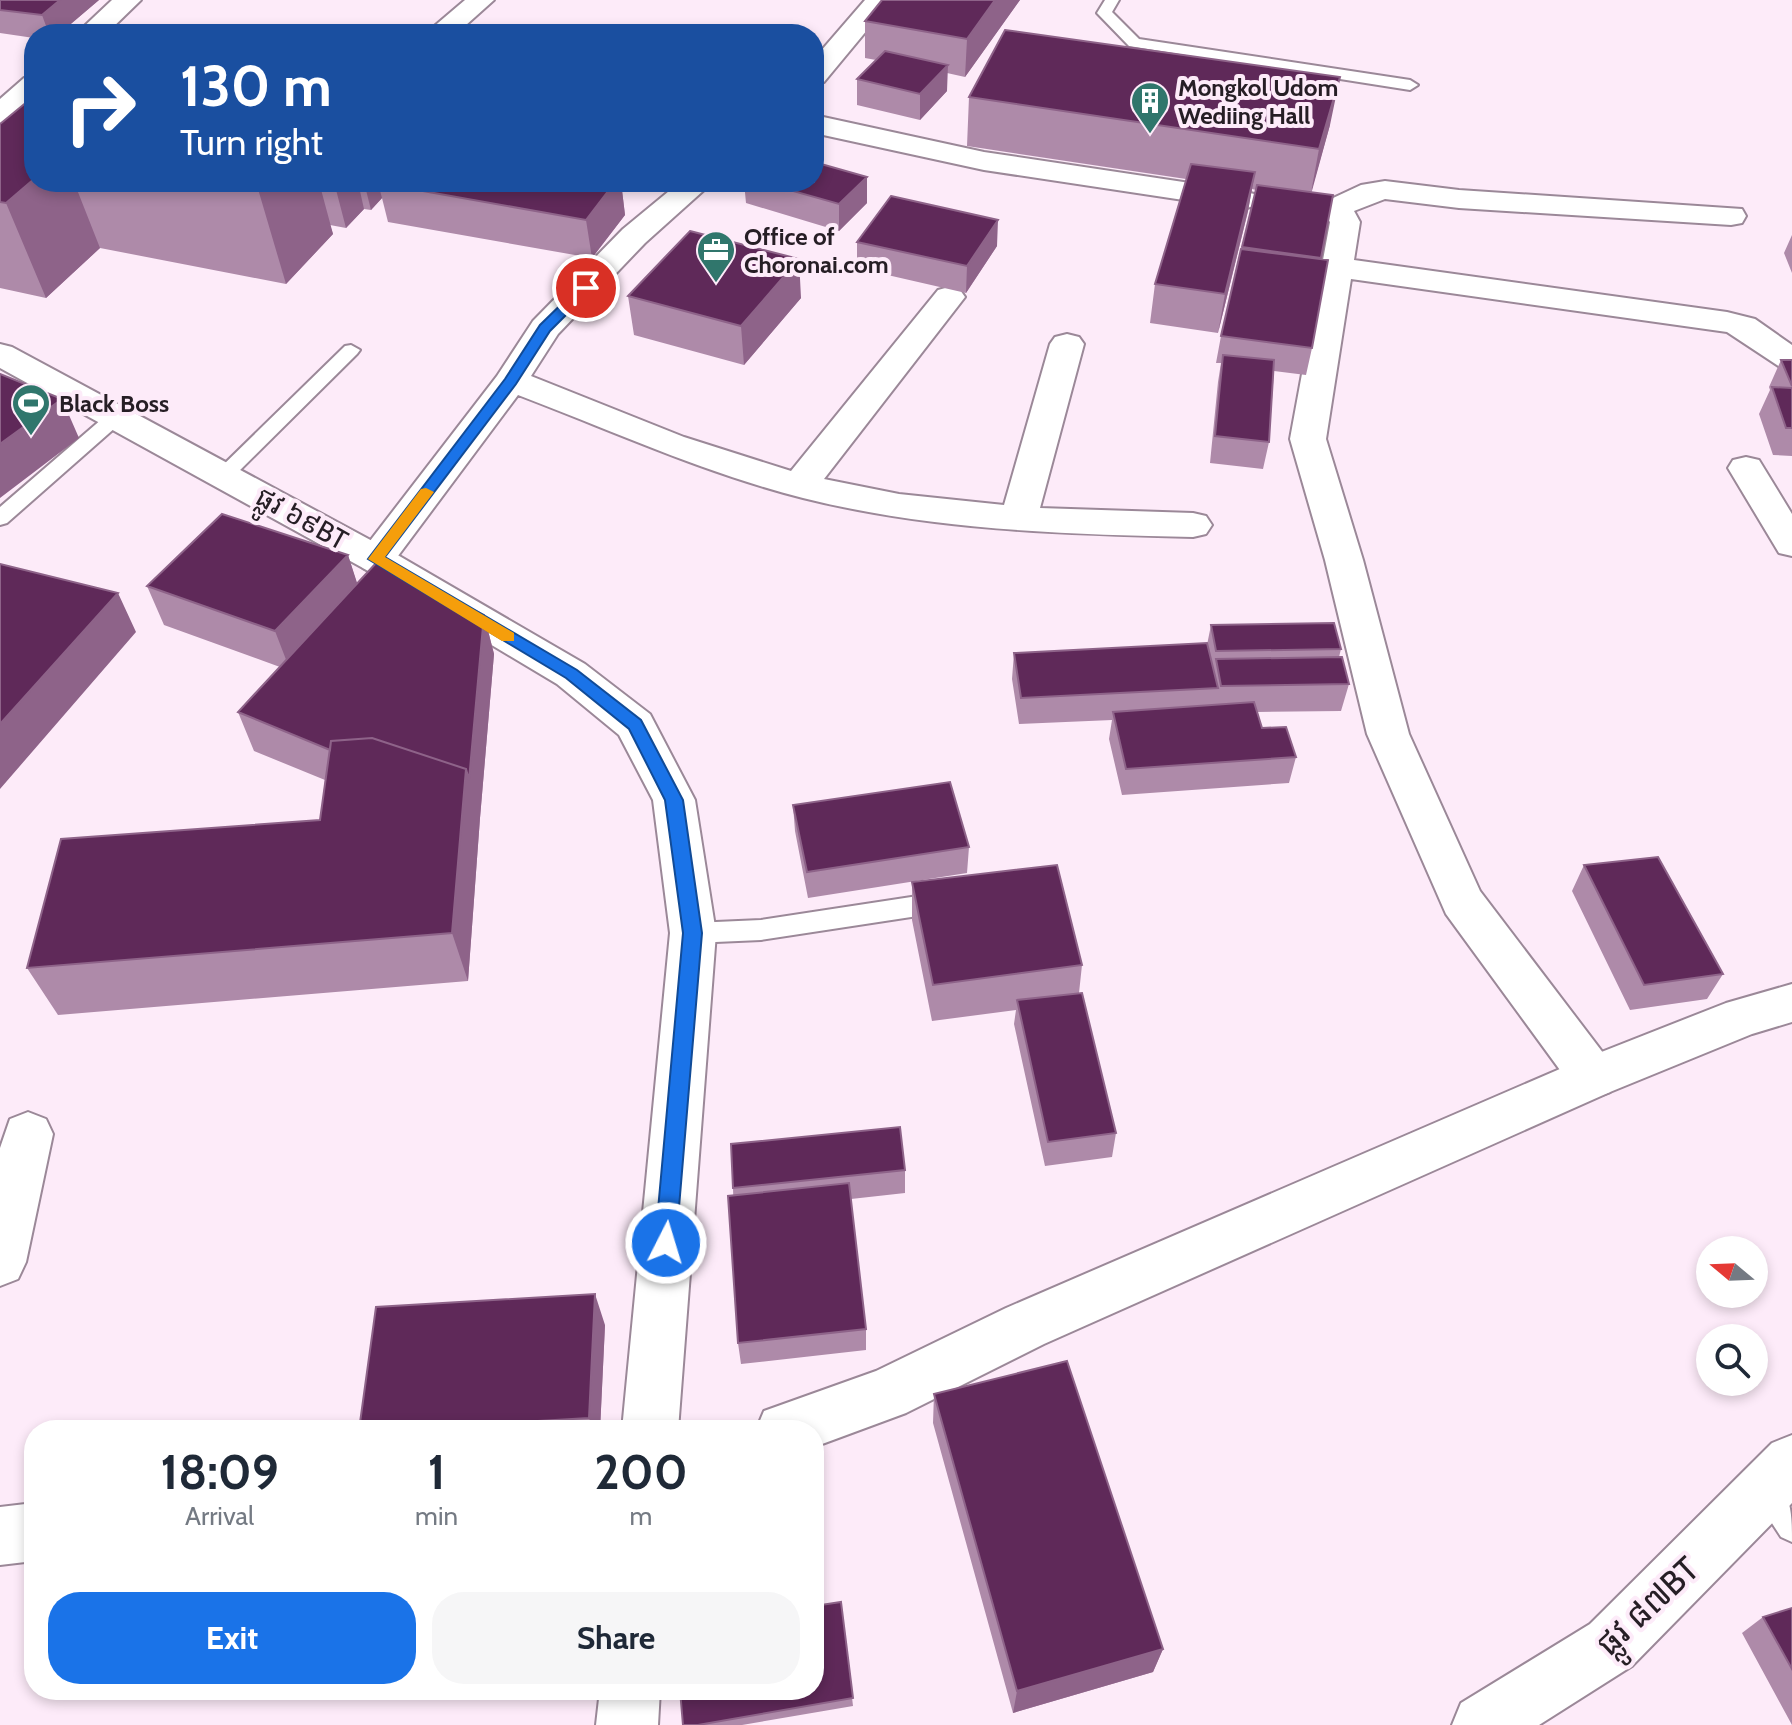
<!DOCTYPE html>
<html lang="en">
<head>
<meta charset="utf-8">
<style>
  body { margin:0; font-family:Cabin,"Noto Sans Khmer",sans-serif; background:#f6f6f7; color:#1f2937; height:100vh; display:flex; flex-direction:column; font-size:30px; white-space:nowrap }
  * { box-sizing:border-box; margin:0 }
  p { font-size:26px; color:#747a83 }
  .icon { flex:none; width:44px; height:44px; fill:none; stroke:currentColor; stroke-width:2; stroke-linecap:round; stroke-linejoin:round }
  .map { position:relative; flex:1; overflow:hidden }
  .drawer { position:absolute; left:24px; top:1420px; width:800px; height:280px; display:flex; flex-direction:column; background:#fff; border-radius:32px; box-shadow:0 4px 12px #0003 }
  .drawer>* { flex:none }
  .banner { position:absolute; left:24px; top:24px; width:800px; height:168px; border-radius:32px; box-shadow:0 4px 12px #0003; background:#1a4fa0; color:#fff; overflow:hidden }
  .needle { width:52px; rotate:289deg }
  .tools { position:absolute; left:1696px; top:1236px; display:grid; gap:16px }
  .tools a { display:grid; place-items:center; width:72px; height:72px; border-radius:50%; background:#fff; box-shadow:0 4px 12px #0003; font-size:40px }
  .pin { position:absolute; display:grid; place-items:center; width:68px; height:68px; color:#fff; margin:-34px; border:4px solid #fff; border-radius:50%; box-shadow:0 2px 8px #0007 }
  .me { position:absolute; width:88px; margin:-44px; rotate:5deg; stroke-linejoin:round; filter:drop-shadow(0 0 6px #0008) }
  .turn { display:flex; align-items:center; gap:28px; height:168px; padding:0 24px; font-size:36px }
  .turn .icon { width:104px; height:104px; stroke-width:2.5 }
  .turn b { display:block; font-size:56px; line-height:68px }
  .eta { display:flex; justify-content:space-evenly; align-items:center; height:136px; text-align:center }
  .eta b { font-size:48px; font-weight:700; line-height:56px }
  .action { display:flex; gap:16px; margin-top:auto; padding:16px 24px }
  .action a { flex:1; height:92px; border-radius:32px; background:#1a73e8; color:#fff; font-size:32px; font-weight:700; line-height:92px; text-align:center }
  .action a+a { background:#f6f6f7; color:#1f2937 }
  .map>svg:first-child { display:block }
  .lines { fill:none; stroke-linecap:round; stroke-linejoin:round }
  .lane-casing { stroke:#9b8898; stroke-width:4 }
  .street-casing { stroke:#9b8898; stroke-width:4 }
  .secondary-casing { stroke:#9b8898; stroke-width:4 }
  .lane { fill:#fff; fill-rule:evenodd }
  .street { fill:#fff; fill-rule:evenodd }
  .secondary { fill:#fff; fill-rule:evenodd }
  .wall { fill:#ae8aa9 }
  .shaded-wall { fill:#8e6389 }
  .building { fill:#5f2959; stroke:#8e6389; stroke-width:2 }
  .route { fill:#1a73e8; stroke:#114b97; stroke-width:2 }
  .slow { fill:#f59e0b }
  .labels { text-anchor:middle; dominant-baseline:central; stroke-width:8; stroke-linejoin:round; paint-order:stroke }
  .far-poi-label { font-size:24px; font-weight:bold; fill:#261e25; stroke:#fdebf9; text-anchor:start }
  .street-label { font-size:28px; fill:#261e25; stroke:#fdebf9 }
  .near-street-label { font-size:34px; fill:#261e25; stroke:#fdebf9 }
</style>
</head>
<body>
<div class="map">
<svg width="1792" height="1725" viewBox="0 0 1792 1725">
  <rect width="100%" height="100%" fill="#fdebf9"/>
  <g class="lines">
    <g class="lane-casing">
      <path id="lane" d="M1105,0H1119L1112,12L1139,39L1410,80L1418,85L1410,90L1129,46L1097,13Z
        M351,345L360,350L357,354L231,479H217L214,475L217,471L345,346Z
        M117,410L124,412L127,416L124,420L7,523L0,525V507L110,412Z
        M944,892L953,895L956,902L953,909L944,912L761,940L693,943L684,940L681,933L684,926L693,923L761,920Z
        M1766,1476C1792,1488 1792,1514 1792,1542L1781,1537L1751,1491L1755,1480Z"/>
    </g>
    <g class="street-casing">
      <path id="street" d="M112,0H141L106,34H76Z
        M465,0H494L456,34H425Z
        M865,0H892L824,82L814,84V59Z
        M34,76V99L10,120L0,123V99L24,78Z
        M814,115L984,152L1243,191L1254,194L1258,200L1254,206L1243,209L984,170L814,133Z
        M1385,181L1459,190L1742,209L1746,216L1742,223L1731,225L1459,208L1385,199L1354,211L1360,222L1354,260L1727,312L1755,319L1792,345V370L1780,367L1727,332L1351,279L1326,439L1363,560L1409,734L1480,891L1610,1062L1617,1077L1610,1092L1593,1098L1576,1092L1446,914L1367,734L1325,560L1290,439L1330,222L1327,218L1296,217L1292,210L1296,203L1331,199L1361,185Z
        M680,182H713L645,243L558,334L531,376L684,437L791,471L938,290L949,287L960,290L965,297L824,479L899,494L1004,505L1050,344L1055,337L1067,334L1079,337L1084,344L1040,508L1193,513L1206,516L1212,525L1206,534L1193,537C1061,534 931,530 803,498C704,473 613,431 518,395L389,568L376,572L363,568L357,559L363,550L497,376L533,321L623,229Z
        M1746,457L1759,460L1792,514V556L1779,553L1728,468L1733,460Z
        M28,1112L46,1119L53,1134L26,1262L18,1279L0,1286V1148L10,1119Z
        M1792,1435V1503L1632,1666L1539,1725H1452L1461,1703L1590,1624L1772,1443Z
        M34,1503V1561L0,1565V1507Z"/>
    </g>
    <g class="secondary-casing">
      <path id="secondary" d="M0,344L12,347L389,550L585,664L650,714L695,800L716,933L678,1430H622L670,933L653,800L619,735L557,684L363,568L0,368Z
        M1792,984V1022L1752,1034L1610,1092L1044,1344L906,1413L814,1447V1430H756L764,1411L876,1371L1006,1308L1576,1062L1726,1003Z
        M600,1690H660L658,1725H596Z"/>
    </g>
    <use href="#lane" class="lane"/>
    <use href="#street" class="street"/>
    <use href="#secondary" class="secondary"/>
  </g>
  <path class="wall" d="M0,0H99L59,34H34V38L0,33Z
    M882,0H1020L965,77L947,73V91L920,120L857,105V79L876,60L865,58V21Z
    M969,97L1330,125L1311,192L1333,195L1320,259L1312,348L1306,375L1274,371L1269,442L1263,469L1210,463L1218,382L1221,363H1216L1221,336L1256,190L1252,189L1248,211L1218,333L1150,323L1155,284L1186,179L967,146Z
    M0,124L34,182H621L625,215L592,258L388,222L382,198L371,210L364,209L346,228L330,225L333,234L286,284L100,248L46,298L0,288Z
    M867,177V203L839,231L746,203L744,182H814Z
    M1792,235V273L1784,253Z
    M857,242L997,246L966,293L857,268Z
    M628,296L801,298L744,365L634,335Z
    M1781,360H1792V456L1773,455L1759,414L1770,390L1769,387Z
    M348,555L357,584L484,615L494,654L480,818L468,981L58,1015L27,968L320,820L325,780L254,751L238,712L280,667L164,625L147,586Z
    M1211,625L1341,649L1339,657L1349,684L1341,711L1257,712L1262,728L1296,757L1289,783L1122,795L1109,739L1112,720L1019,724L1012,679L1014,653L1207,645Z
    M793,805L969,847L967,873L808,898L795,831Z
    M1584,865L1723,974L1707,999L1630,1010L1572,891Z
    M912,882L1082,965L1079,993L1116,1133L1112,1157L1045,1166L1014,1024L1016,1010L932,1021L912,920Z
    M905,1170V1193L851,1199L866,1329V1350L741,1364L738,1343L733,1188Z
    M605,1325L600,1430H359Z
    M934,1394L1163,1649L1153,1672L1013,1713L933,1423Z
    M841,1602L853,1706L742,1725H683Z
    M1792,1608V1725L1742,1633L1763,1617Z"/>
  <path class="shaded-wall" d="M60,0H99L59,34H49L42,15Z
    M995,0H1020L965,77L967,39Z
    M948,65L947,91L920,120V94Z
    M1340,77L1330,125L1310,198L1319,149Z
    M1255,172L1248,211L1218,333L1225,294Z
    M867,177V203L839,231V204Z
    M34,179V182H74L100,248L46,298L6,203Z
    M265,182H319L333,234L286,284L258,189Z
    M334,182H358L364,209L346,228Z
    M364,182H397L378,183L382,198L371,210Z
    M615,182H621L625,215L592,258L586,220Z
    M998,220L997,246L966,293L967,266Z
    M799,259L801,298L744,365L741,326Z
    M62,399L79,438L0,498V444Z
    M348,555L361,595L290,670L275,631Z
    M118,593L136,632L0,789V724Z
    M484,615L494,654L480,818L468,981L452,933L466,769Z
    M595,1294L605,1325L600,1430H593L589,1418Z
    M1163,1649L1153,1672L1013,1713L1017,1691Z"/>
  <path class="building" d="M0,0H60L42,15L0,10Z
    M882,0H995L967,39L865,21Z
    M298,27L364,34H291Z
    M1005,30L1340,77L1319,149L969,97Z
    M885,51L948,65L920,94L857,79Z
    M34,96V179L6,203L0,202V124Z
    M814,162L867,177L839,204L761,182H814Z
    M1191,164L1255,172L1225,294L1155,284Z
    M216,182H265L258,189Z
    M380,182H615L586,220L378,183Z
    M1257,185L1333,195L1321,258L1242,247Z
    M891,196L998,220L967,266L857,242Z
    M690,231L799,259L741,326L628,296Z
    M1241,249L1328,260L1312,348L1221,336Z
    M1223,355L1274,360L1269,442L1215,436Z
    M1781,360H1792V386Z
    M0,374L62,399L0,444Z
    M1772,387L1792,388V428H1786Z
    M222,514L348,555L275,631L147,586Z
    M377,562L484,615L469,780L466,769L372,738L331,741L330,750L238,712Z
    M0,564L118,593L0,724Z
    M1334,623L1341,649L1216,651L1211,625Z
    M1207,643L1218,688L1021,698L1014,653Z
    M1342,657L1349,684L1221,686L1216,659Z
    M1254,702L1262,728L1286,727L1296,757L1126,769L1113,712Z
    M372,738L466,769L452,933L27,968L61,839L320,820L331,741Z
    M950,782L969,847L807,872L793,805Z
    M1658,857L1723,974L1644,985L1584,865Z
    M1057,865L1082,965L933,985L912,882Z
    M1082,993L1116,1133L1048,1142L1017,1000Z
    M900,1127L905,1170L733,1188L731,1144Z
    M849,1183L866,1329L738,1343L728,1196Z
    M595,1294L589,1418L379,1430H359L376,1307Z
    M1067,1361L1163,1649L1017,1691L934,1394Z
    M841,1602L853,1698L698,1725H683L680,1690H814V1606Z
    M1792,1608V1669L1763,1617Z"/>
  <path class="route" d="M581,285L593,288L550,331L516,384L385,557L577,670L641,720L683,800L702,933L676,1243L673,1250L666,1253L658,1250L655,1243L683,933L665,800L629,729L566,678L368,559L505,379L540,325Z"/>
  <path class="slow" d="M426,488L434,492L385,557L514,633V641H502L368,559L421,489Z"/>
  <defs>
    <g id="building-pin" transform="scale(2)"><path d="M0 17L-7.5 6A9.5 9.5 0 1 1 7.5 6Z" fill="#30766c" stroke="#fdebf9"/><path d="M-4-6H4V6H1V3H-1V6H-4ZM-2.5-4.3h1.7v1.8h-1.7ZM.8-4.3h1.7v1.8H.8ZM-2.5-1h1.7V.8h-1.7ZM.8-1h1.7V.8H.8Z" fill="#fff"/></g>
    <g id="office-pin" transform="scale(2)"><path d="M0 17L-7.5 6A9.5 9.5 0 1 1 7.5 6Z" fill="#30766c" stroke="#fdebf9"/><path d="M-6-3h4V-5.5h4V-3h4V5H-6ZM-1-4.5V-3h2v-1.5ZM-6 0V1H6V0Z" fill="#fff"/></g>
    <g id="stadium-pin" transform="scale(2)"><path d="M0 17L-7.5 6A9.5 9.5 0 1 1 7.5 6Z" fill="#30766c" stroke="#fdebf9"/><path d="M0-5a6.5 5 0 1 0 0 10a6.5 5 0 1 0 0-10ZM-3.5-1.8h7v3.6h-7Z" fill="#fff"/></g>
  </defs>
  <g fill-rule="evenodd">
    <use href="#building-pin" x="1150" y="101"/>
    <use href="#office-pin" x="716" y="250"/>
    <use href="#stadium-pin" x="31" y="403"/>
  </g>
  <g class="labels">
    <g class="far-poi-label">
      <text x="1178" y="87">Mongkol Udom<tspan x="1178" dy="28">Wediing Hall</tspan></text>
      <text x="744" y="236">Office of<tspan x="744" dy="28">Choronai.com</tspan></text>
      <text x="59" y="403">Black Boss</text>
    </g>
    <g class="street-label">
      <text transform="translate(302 518) rotate(29)">ផ្លូវ ៦៩BT</text>
    </g>
    <g class="near-street-label">
      <text transform="translate(1647 1606) rotate(-43)">ផ្លូវ ៨៧BT</text>
    </g>
  </g>
</svg>
<div class="tools">
<a><svg class="needle" viewBox="-14 -14 28 28"><path d="M0-13l5 13h-10z" fill="#e53935"/><path d="M0 13l5-13h-10z" fill="#747a83"/></svg></a>
<a><svg class="icon" aria-label="search" viewBox="0 0 24 24"><circle cx="10" cy="10" r="6"/><path d="M15 15l6 6"/></svg></a>
</div>
<div class="pin" style="left:586px;top:288px;background:#d93025"><svg class="icon" aria-label="arrive" viewBox="0 0 24 24"><path d="M6 21V4h12l-3 4 3 4H6"/></svg></div>
<svg class="me" style="left:666px;top:1243px" viewBox="-20 -20 40 40"><circle r="17" fill="#1a73e8" stroke="#fff" stroke-width="3"/><path d="M0-11L8 9 0 5-8 9z" fill="#fff"/></svg>
<div class="banner">
<div class="turn"><svg class="icon" aria-label="right" viewBox="0 0 24 24"><path d="M7 20v-9h11M14 6l5 5-5 5"/></svg><div><b>130 m</b>Turn right</div></div>
</div>
<section class="drawer">
<div class="eta">
<div><b>18:09</b><p>Arrival</p></div>
<div><b>1</b><p>min</p></div>
<div><b>200</b><p>m</p></div>
</div>
<div class="action"><a>Exit</a><a>Share</a></div>
</section>
</div>
</body>
</html>
